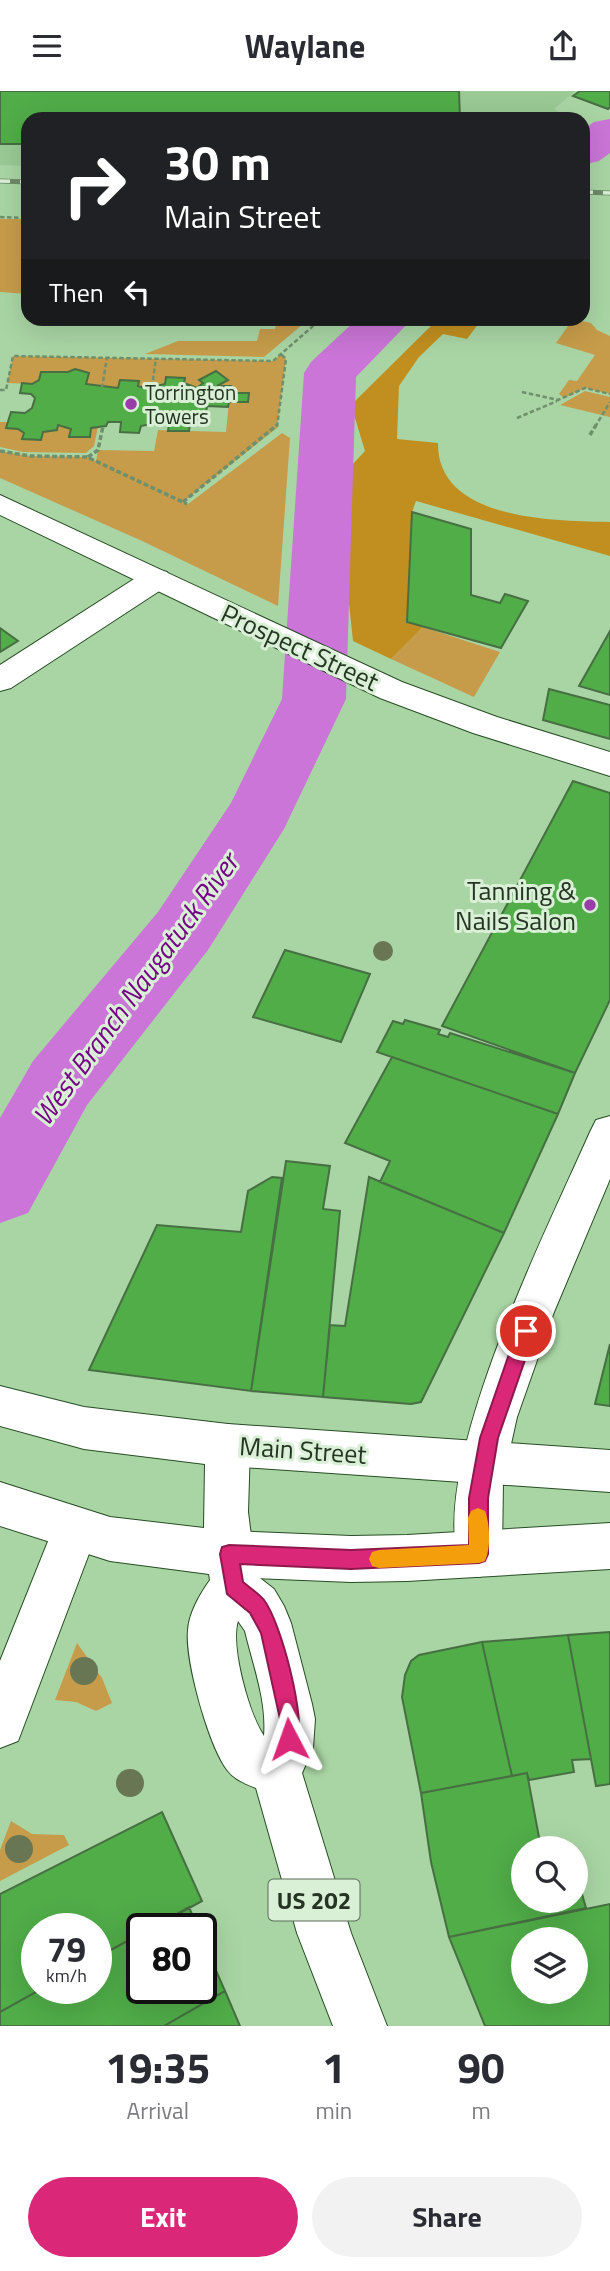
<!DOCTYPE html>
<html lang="en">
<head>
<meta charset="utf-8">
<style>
  body { margin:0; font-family:"Titillium Web",sans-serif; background:#f2f2f3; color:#2b2b33; height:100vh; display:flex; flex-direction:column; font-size:26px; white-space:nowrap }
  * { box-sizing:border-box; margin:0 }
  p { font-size:23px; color:#7c7c81 }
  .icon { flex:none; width:38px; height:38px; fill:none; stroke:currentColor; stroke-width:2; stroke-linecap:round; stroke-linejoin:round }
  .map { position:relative; height:1935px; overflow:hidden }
  .panel { display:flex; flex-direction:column; background:#fff; flex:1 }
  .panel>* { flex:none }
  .guide { position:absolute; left:21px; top:21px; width:569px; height:214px; border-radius:21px; box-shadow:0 7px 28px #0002; background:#202124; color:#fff; overflow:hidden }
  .controls { position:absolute; left:511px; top:1745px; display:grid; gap:14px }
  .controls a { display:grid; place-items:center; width:77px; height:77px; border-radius:50%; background:#fff; box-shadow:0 7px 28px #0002; font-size:35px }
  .speed { position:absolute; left:21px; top:1822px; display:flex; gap:14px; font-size:35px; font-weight:700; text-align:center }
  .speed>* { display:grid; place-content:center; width:91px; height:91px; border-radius:50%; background:#fff; box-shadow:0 7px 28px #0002; line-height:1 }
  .speed small { font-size:18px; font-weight:400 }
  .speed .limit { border:4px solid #111; border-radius:10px; background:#fff; color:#111 }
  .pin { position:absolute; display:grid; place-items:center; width:60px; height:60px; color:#fff; margin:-30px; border:4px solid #fff; border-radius:50%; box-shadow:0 2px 7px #0007 }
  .me { position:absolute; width:77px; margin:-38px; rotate:356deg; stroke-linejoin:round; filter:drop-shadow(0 0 5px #0008) }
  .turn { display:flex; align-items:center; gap:24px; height:147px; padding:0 28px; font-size:32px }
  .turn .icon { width:91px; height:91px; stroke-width:2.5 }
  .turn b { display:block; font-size:49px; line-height:60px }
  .then { display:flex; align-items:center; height:66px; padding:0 28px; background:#0003; gap:14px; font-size:26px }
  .eta { display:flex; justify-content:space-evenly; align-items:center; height:119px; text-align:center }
  .eta b { font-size:42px; font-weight:700; line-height:49px }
  .cta { display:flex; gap:14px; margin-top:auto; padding:14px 28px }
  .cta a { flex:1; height:80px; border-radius:42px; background:#db2777; color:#fff; font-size:28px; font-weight:700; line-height:80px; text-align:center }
  .cta a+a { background:#f2f2f3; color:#2b2b33 }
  header { display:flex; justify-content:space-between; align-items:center; height:91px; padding:0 28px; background:#fff; font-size:32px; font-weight:700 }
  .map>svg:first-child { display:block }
  .built { fill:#9aca95 }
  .green { fill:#c69c4a }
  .forest { fill:#c18f1f }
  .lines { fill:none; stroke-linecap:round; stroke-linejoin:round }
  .river { fill:#ca75d7; fill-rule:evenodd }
  .building { fill:#50ad48; stroke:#476f43; stroke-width:2; fill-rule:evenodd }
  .street-casing { stroke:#264d23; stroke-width:2 }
  .secondary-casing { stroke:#264d23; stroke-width:2 }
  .primary-casing { stroke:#264d23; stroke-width:2 }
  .highway-casing { stroke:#264d23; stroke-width:2 }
  .path-far1 { stroke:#6f906c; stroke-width:2.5; stroke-dasharray:4.5 2.5; stroke-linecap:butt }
  .path { stroke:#6f906c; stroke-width:3.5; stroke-dasharray:5 2.5; stroke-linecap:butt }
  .street { fill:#fff; fill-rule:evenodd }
  .secondary { fill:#fff; fill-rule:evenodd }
  .primary { fill:#fff; fill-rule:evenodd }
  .highway { fill:#fff; fill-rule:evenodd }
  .rail-casing { stroke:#6c8b68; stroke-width:5 }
  .rail { stroke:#d9efd6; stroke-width:3.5; stroke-dasharray:10; stroke-linecap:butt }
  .tree { fill:#687654 }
  .route { fill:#db2777; stroke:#8e194d; stroke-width:2 }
  .slow { fill:#f59e0b }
  .poi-dot { fill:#993da8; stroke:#d9efd6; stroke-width:2.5 }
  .labels { text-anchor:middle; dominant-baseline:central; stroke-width:6; stroke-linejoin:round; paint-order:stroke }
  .far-poi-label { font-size:21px; fill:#243522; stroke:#d9efd6; text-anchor:start }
  .shield { fill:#d9efd6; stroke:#5a6d58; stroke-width:2 }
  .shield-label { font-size:24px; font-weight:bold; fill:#243522 }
  .street-label { font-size:26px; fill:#243522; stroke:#d9efd6 }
  .poi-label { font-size:26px; fill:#243522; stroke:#d9efd6; text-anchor:end }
  .water-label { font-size:28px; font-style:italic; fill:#760086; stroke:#d9efd6 }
</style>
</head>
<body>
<header><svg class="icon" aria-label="menu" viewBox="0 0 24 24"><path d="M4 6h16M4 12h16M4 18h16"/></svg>Waylane<svg class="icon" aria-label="share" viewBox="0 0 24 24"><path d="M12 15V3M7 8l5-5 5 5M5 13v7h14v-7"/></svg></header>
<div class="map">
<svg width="610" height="1935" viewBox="0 0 610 1935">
  <rect width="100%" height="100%" fill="#a9d5a4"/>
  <path class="built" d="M0,0H575L554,18L569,28H28V75L0,74Z"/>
  <path class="green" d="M0,128H28V203L0,201Z
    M277,228H309L264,266L145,263L178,250H257L260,238H275Z
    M573,228L591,232L597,239L610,245V303L585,297L564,307L559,303L569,289L577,290L595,264L556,252Z
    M281,263L286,268L277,337L183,411L188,413L282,342L290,347L278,515L140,449L0,387V360L30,365L87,366L96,370L98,359L154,360L158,339L226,341L229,311H248L249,303L230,302L231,296L217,295L219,281L216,280L199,288L203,292L197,297L184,292L185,287L167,286L165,293L153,296L152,299L138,295V290L120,289L118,297L86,293L89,282L75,278L68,281H42L39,289L32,293L7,292L13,265L273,270Z
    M585,300L610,306V326L560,314Z
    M0,331H8L7,337L18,338L24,342L23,349H41L43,341L57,339L58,334L71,338L70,346H89L91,337L98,336L94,355L86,362L23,361L0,356Z
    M423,536L500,561L474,606L391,568Z
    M77,1552L102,1587L112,1612L96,1620L76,1611L55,1609Z
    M11,1730L32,1743L64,1744L69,1754L0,1790V1759Z"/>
  <path class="forest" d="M438,228H482L467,248L443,243L419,266L399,295L397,348L438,352C437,430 556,430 610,431V465L416,410L412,421L407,531L423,536L391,568L353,550L336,391L365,360L351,314Z"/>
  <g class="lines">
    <path class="river" d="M610,28V62L599,70L583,74V39L594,31Z
      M357,228H412L356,286L346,608L284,738L208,859L87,1014L28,1122L0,1132V1027L33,970L158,821L231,712L282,608L304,282L311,271Z"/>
  </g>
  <path class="building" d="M0,0H459L460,28H28V53H0Z
    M580,0H610V16L608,18L573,5Z
    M75,278L89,282L86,293L118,297L120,289L139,290L138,295L152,299V296L165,293L166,286L185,287L184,292L197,297L203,292L199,289L216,280L228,289L217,295H231L230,302H249L248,311H229L228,316L207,315L205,330L190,333L189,340H168L169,333L164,329H157L156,332L141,335L139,342L120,341L121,331H108L106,335L91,337L90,346H69L71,338L58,334L57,339L43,341L41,349L22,348L24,342L18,338L6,337L11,321L25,322L32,317L35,307L31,303L20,302L22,292L32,293L39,289L41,281H68Z
    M412,421L471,438V504L500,512L505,503L528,510L501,557L407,531Z
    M0,537L18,550L0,561Z
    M610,540V604L579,595Z
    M549,598L610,614V648L543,629Z
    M573,690L610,702V909L575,982L442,935Z
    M285,859L370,883L341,951L253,926Z
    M405,929L440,939L438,943L448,946L450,942L575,982L558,1023L377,961L393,930L403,933Z
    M392,966L558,1023L504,1142L380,1091L390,1070L345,1052Z
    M286,1070L330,1075L323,1118L340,1120L323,1306L251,1300Z
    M272,1086L282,1087L251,1300L89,1279L157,1134L241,1141L248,1100Z
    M369,1086L504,1142L421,1311L411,1313L323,1306L330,1234L345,1235Z
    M610,1253V1315L595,1313Z
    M610,1541V1693L596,1695L568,1544Z
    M568,1544L591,1668L572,1669L574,1681L529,1689L527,1682L512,1685L482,1551Z
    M482,1551L512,1685L421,1702L402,1606L405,1584L411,1570L419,1564Z
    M527,1682L541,1757H523V1810H576L578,1789L586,1817L449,1846L431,1771L421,1702Z
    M162,1721L202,1810L151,1838H142V1842L96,1867V1838H37V1897H43L0,1921V1803Z
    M610,1813V1935H485L449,1846ZM523,1848H576V1900H523Z
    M189,1816L198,1838H151Z
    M142,1842V1897H201V1845L225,1900L164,1935H0V1921L43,1897H96V1867Z
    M225,1900L240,1935H164Z"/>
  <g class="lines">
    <g class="street-casing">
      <path id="street" d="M156,478L167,481L171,488L167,495L11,597L0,600V574L145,481Z
        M75,1417L91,1423L98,1439L18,1650L0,1657V1570L59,1423Z"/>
    </g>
    <g class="secondary-casing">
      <path id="secondary" d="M0,404L402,591L497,626L610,661V685L473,642L380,607L0,424Z
        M610,1025V1088L554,1221L517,1326L503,1389L502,1463L496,1479L479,1486L462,1479C422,1385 549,1135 590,1041L596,1029Z"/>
    </g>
    <g class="primary-casing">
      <path id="primary" d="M228,1333L610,1359V1401L228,1375L212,1369L206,1354L212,1339Z
        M610,1432V1478L407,1490L351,1491L229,1486L212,1479L206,1463L212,1447L229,1440L351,1445L407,1444Z"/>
    </g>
    <g class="highway-casing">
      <path id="highway" d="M0,1295L84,1316L228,1333L244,1339L250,1354L248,1421L256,1484L274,1498L284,1515L291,1532L312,1613L315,1628L313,1657L302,1682L351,1842L387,1935H333L297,1842L256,1697C246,1693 235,1689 228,1680C209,1656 185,1570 188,1539C189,1522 200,1503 210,1489L209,1483L110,1470L0,1435V1391L110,1426L204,1437L205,1373L84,1358L0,1335ZM238,1530L245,1540C253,1574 267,1610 264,1645C249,1623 230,1555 238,1530Z"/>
    </g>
    <path class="path-far1" d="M0,126L28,127
      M152,296L156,267
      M102,297L107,266
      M0,299H6L13,265L273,270L321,228
      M522,301L558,309L585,297L610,303
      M517,327L557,310
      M277,336L286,268L281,263
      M595,336L610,311"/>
    <path class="path" d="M590,344L596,334
      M0,360L30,365L87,366L187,413
      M88,366L98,359L103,335
      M183,411L277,334"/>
    <use href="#street" class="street"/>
    <use href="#secondary" class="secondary"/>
    <use href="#primary" class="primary"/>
    <use href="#highway" class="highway"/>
    <g class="rail-casing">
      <path id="rail" d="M0,90L28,91
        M583,101L610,102"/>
    </g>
    <use href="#rail" class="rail"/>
  </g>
  <g class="tree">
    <circle cx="383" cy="860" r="10"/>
    <circle cx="84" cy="1580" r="14"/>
    <circle cx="130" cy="1692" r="14"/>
    <circle cx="19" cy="1758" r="14"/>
  </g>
  <path class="route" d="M526,1232L533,1234L535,1240L498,1347L488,1407V1463L485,1470L479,1472L351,1478L240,1473L243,1491C250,1497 258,1502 264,1509C281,1531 307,1630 297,1655L289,1658L282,1655L279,1648L280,1628L261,1542L250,1522L227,1503L220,1463L222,1456L229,1454L351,1459L469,1454V1407L480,1347L517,1240L520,1234Z"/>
  <path class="slow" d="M478,1417L485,1420C490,1433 491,1457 485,1470L479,1472L379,1477L372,1475L369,1468L372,1461L379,1459L469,1454L468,1427L471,1420Z"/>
  <g class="poi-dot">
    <circle cx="131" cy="313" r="7"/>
    <circle cx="590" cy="814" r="7"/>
  </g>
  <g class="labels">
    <g class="far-poi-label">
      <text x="145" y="301">Torrington<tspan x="145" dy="24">Towers</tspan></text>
    </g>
    <rect class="shield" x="268.5" y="1788.5" width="91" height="41" rx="5"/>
    <g class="shield-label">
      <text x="314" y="1809">US 202</text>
    </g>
    <g class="street-label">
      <text transform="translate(300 556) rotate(25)">Prospect Street</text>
      <text transform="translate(303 1359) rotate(4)">Main Street</text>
    </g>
    <g class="poi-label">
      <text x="576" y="799">Tanning &amp;<tspan x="576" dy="30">Nails Salon</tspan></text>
    </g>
    <g class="water-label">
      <text transform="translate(135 898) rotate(-54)">West Branch Naugatuck River</text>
    </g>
  </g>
</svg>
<div class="controls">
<a><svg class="icon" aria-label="search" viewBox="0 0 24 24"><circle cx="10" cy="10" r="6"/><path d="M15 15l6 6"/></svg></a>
<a><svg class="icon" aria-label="layers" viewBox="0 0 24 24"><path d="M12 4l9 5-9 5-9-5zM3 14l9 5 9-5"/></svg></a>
</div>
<div class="speed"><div>79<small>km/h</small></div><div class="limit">80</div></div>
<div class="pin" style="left:526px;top:1240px;background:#d93025"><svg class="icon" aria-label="arrive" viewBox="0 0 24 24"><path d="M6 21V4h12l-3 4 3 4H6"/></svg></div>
<svg class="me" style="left:289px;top:1648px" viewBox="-20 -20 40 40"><path d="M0-17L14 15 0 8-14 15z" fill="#db2777" stroke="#fff" stroke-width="4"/></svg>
<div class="guide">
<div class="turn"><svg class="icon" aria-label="right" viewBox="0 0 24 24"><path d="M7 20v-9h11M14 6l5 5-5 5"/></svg><div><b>30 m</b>Main Street</div></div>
<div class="then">Then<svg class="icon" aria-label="left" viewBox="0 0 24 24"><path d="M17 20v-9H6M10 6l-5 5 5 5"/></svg></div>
</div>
</div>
<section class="panel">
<div class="eta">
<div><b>19:35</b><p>Arrival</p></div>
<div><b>1</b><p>min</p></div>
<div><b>90</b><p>m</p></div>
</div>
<div class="cta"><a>Exit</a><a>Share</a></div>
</section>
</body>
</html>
